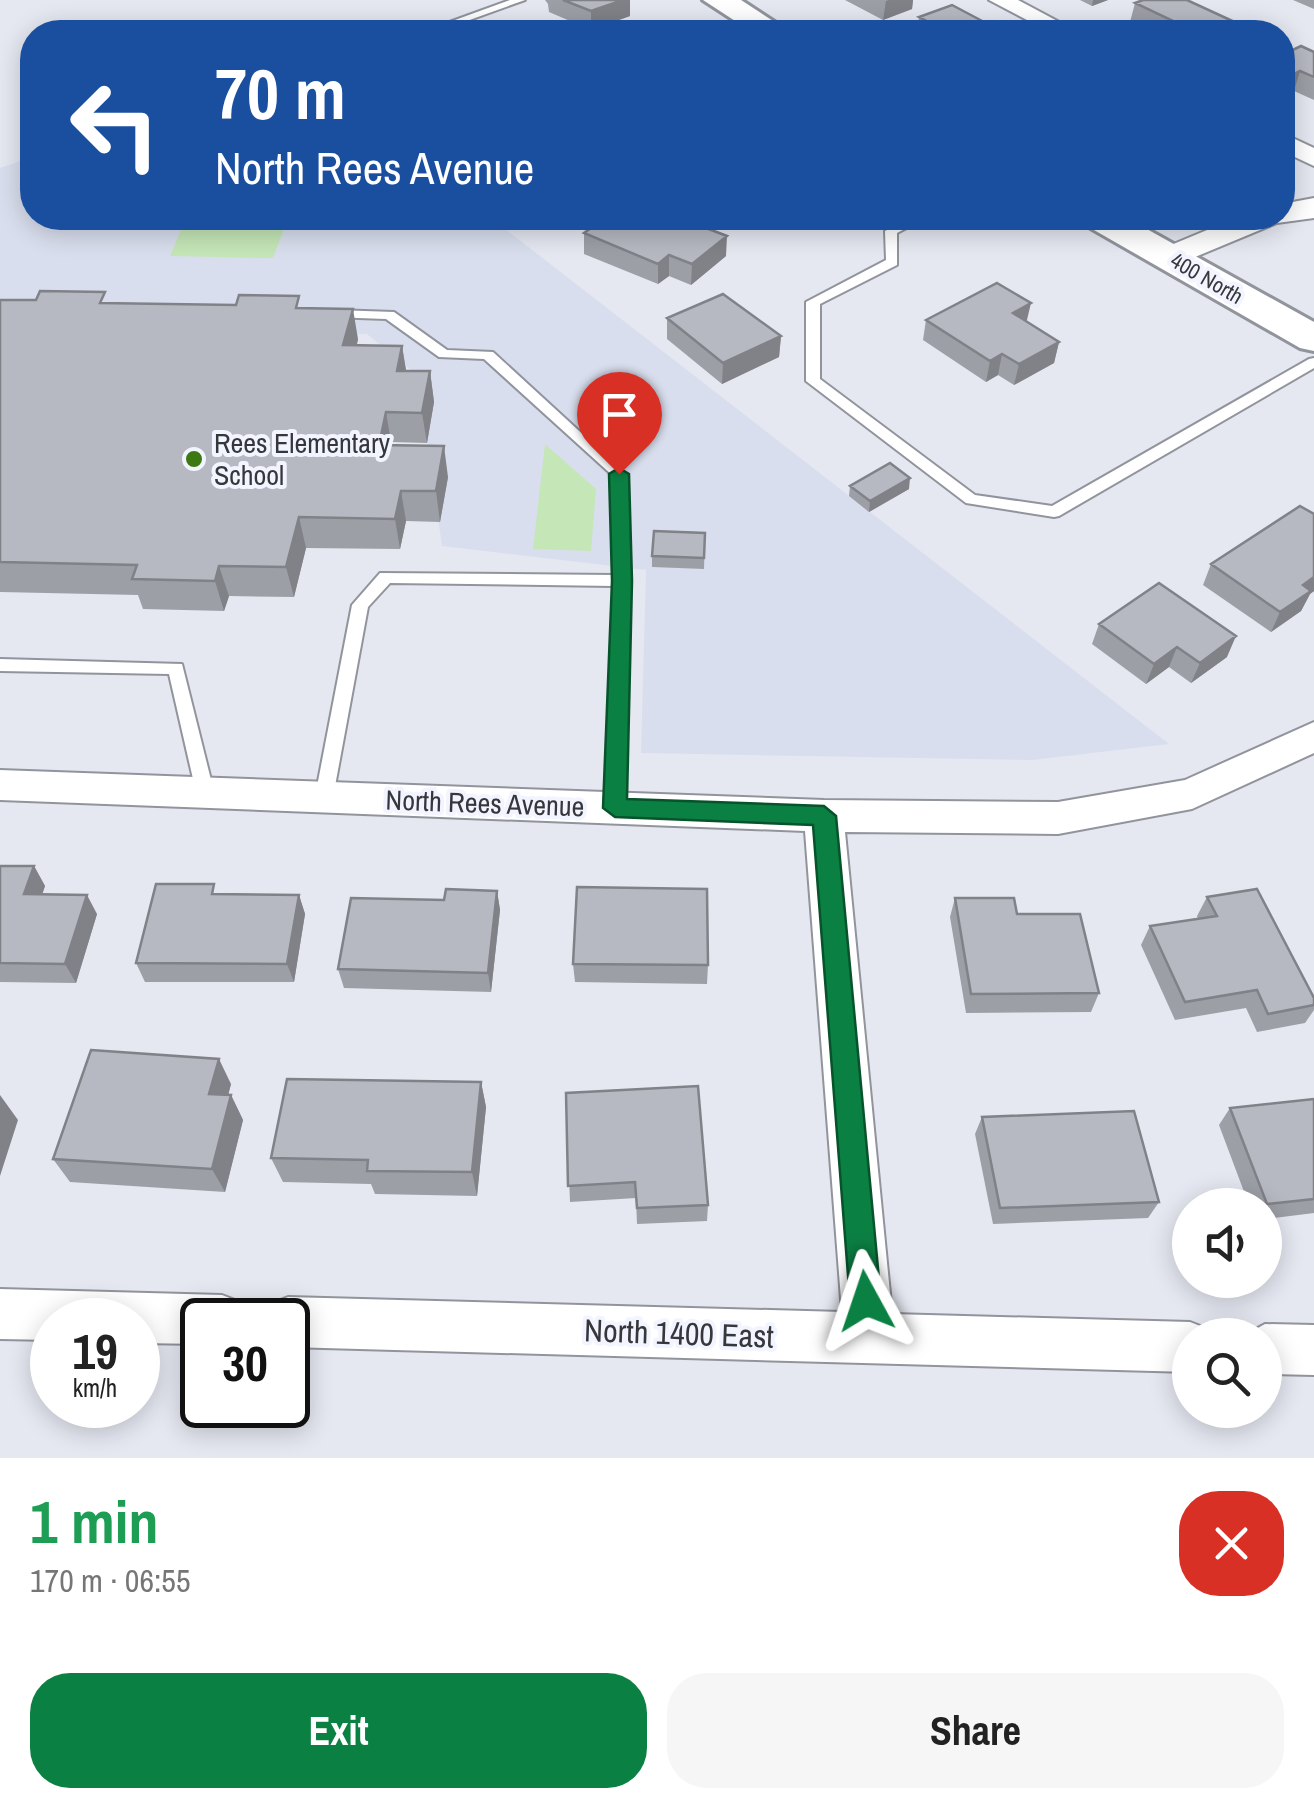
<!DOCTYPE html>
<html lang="en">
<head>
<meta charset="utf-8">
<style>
  body { margin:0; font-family:"Archivo Narrow",sans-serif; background:#f6f6f6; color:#222; height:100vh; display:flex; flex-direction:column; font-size:38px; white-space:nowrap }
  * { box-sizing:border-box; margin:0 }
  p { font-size:32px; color:#767676 }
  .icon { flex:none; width:55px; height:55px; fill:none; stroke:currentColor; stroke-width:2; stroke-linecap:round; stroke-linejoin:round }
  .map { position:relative; height:1458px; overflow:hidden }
  .drawer { display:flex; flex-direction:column; background:#fff; flex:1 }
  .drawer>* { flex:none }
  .guide { position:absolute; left:20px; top:20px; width:1275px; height:210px; border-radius:40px; box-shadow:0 5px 25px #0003; background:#1a4fa0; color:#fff; overflow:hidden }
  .tools { position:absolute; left:1172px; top:1188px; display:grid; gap:20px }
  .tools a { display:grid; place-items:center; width:110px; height:110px; border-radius:50%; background:#fff; box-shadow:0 5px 25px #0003; font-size:50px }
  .speed { position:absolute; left:30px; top:1298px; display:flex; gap:20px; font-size:50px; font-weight:700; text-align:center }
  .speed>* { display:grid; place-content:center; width:130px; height:130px; border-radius:50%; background:#fff; box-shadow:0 5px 25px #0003; line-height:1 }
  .speed small { font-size:25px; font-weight:400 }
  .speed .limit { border:5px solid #111; border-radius:15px; background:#fff; color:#111 }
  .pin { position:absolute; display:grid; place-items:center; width:85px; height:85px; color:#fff; margin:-102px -42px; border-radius:50% 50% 50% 0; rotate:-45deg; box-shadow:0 0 10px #0007 }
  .pin .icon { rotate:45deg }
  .me { position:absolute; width:110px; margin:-55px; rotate:355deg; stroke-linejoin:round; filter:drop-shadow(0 0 8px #0008) }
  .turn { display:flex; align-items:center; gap:35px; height:210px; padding:0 30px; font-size:45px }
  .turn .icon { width:130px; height:130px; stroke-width:2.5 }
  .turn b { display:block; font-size:70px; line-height:85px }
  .round { display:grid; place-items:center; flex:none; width:105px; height:105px; border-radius:40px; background:#f6f6f6 }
  .head { display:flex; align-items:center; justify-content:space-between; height:170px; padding:0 30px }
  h1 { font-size:60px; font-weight:800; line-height:75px; color:#1e9e55 }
  .cta { display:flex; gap:20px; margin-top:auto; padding:20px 30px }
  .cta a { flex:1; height:115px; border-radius:40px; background:#0b8043; color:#fff; font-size:40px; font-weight:800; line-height:115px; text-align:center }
  .cta a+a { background:#f6f6f6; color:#222 }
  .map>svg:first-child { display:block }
  .built { fill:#d9deee }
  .green { fill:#c5e6b7 }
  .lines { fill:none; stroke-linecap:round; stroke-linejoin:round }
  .service-casing { stroke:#91949c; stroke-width:4 }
  .minor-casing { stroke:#91949c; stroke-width:4 }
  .tertiary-casing { stroke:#91949c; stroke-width:4 }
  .secondary-casing { stroke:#91949c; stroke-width:6 }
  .service { fill:#fff; fill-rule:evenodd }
  .minor { fill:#fff; fill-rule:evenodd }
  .tertiary { fill:#fff; fill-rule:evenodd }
  .secondary { fill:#fff; fill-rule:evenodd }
  .wall { fill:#9d9fa7 }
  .shaded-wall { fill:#808288 }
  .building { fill:#b7b9c2; stroke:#808288; stroke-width:2.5 }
  .route { fill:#0b8043; stroke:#07532c; stroke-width:2.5 }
  .poi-dot { fill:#3d7913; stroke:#f2f5ff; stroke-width:4 }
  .labels { text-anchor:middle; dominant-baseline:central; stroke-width:8; stroke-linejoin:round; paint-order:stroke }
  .far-street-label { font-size:22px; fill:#36373b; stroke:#f2f5ff }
  .poi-label { font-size:28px; fill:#36373b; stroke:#f2f5ff; text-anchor:start }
  .street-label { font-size:28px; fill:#36373b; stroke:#f2f5ff }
  .near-street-label { font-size:32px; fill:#36373b; stroke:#f2f5ff }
</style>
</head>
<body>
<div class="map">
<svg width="1314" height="1458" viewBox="0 0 1314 1458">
  <rect width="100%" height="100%" fill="#e5e8f1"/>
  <path class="built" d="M32,157V218H491L1169,744L1032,760L641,753L646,570L442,546L418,376L367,334L0,324V168Z"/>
  <path class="green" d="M186,218H288L273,258L170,256Z
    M545,444L596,489L591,551L533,549Z"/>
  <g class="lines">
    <g class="service-casing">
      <path id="service" d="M510,0H525L436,32H422Z
        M911,218H926L897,233V265L820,304V379L975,495L1052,506L1309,359L1314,358V368L1059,516L1054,517L966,503L806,381V302L886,260L885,231Z
        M335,310L394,312L447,350L493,352L626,474L630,581L624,808L621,813H609L606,808L614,586L390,583L368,607L333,797L330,802H318L315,797L352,605L380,573L614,575L612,475L484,359L439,357L386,319L330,317L328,314Z
        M0,659L182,664L214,792L211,797H199L196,792L169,674L0,671Z"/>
    </g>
    <g class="minor-casing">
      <path id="minor" d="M989,0H1018L1078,32H1050Z
        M1282,133L1314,148V166L1282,151Z
        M1314,722V753L1192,809L1058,834L845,832L892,1314L1190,1322L1208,1329L1210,1335H1190V1372L288,1347V1320H264L270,1304L288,1297L842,1312L805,831L0,800V770L824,800L1058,802L1185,780Z
        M0,1289L222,1295L240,1302L247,1320H202V1344L138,1343V1320H52V1340L0,1339Z
        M1265,1324L1314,1325V1375L1265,1374V1335H1245Z"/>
    </g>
    <g class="tertiary-casing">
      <path id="tertiary" d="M1314,198V218L1277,223L1171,267L1159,264L1154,257L1159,250L1236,218H1282V204Z"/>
    </g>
    <g class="secondary-casing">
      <path id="secondary" d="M703,0H741L790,32H752Z
        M1081,218H1127L1314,322V351L1300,348L1087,226Z"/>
    </g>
    <use href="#service" class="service"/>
    <use href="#minor" class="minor"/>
    <use href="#tertiary" class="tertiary"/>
    <use href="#secondary" class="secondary"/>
  </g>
  <path class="wall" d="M545,0H630V16L591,30L549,12L548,4Z
    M845,0H913L912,9L883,20Z
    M1080,0H1108L1092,6Z
    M1293,0H1314V9Z
    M1135,3L1239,24L1237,32H1151L1130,22Z
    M919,17L986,23L1015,32H917Z
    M1314,52V100L1294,91L1282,95V55Z
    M584,233L726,256L691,285L669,276L658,284L584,254Z
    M0,300L302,308L358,339L357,345L402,346L406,371H430L434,402L427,443L391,442L390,445L448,477L440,522L406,521L400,549L306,548L294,597L229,596L224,611L143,609L138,595L0,592Z
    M667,318L781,336L779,357L722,384L667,339Z
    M926,320L1027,322L1059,342L1054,363L1014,385L998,375L986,382L923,340Z
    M850,486L909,489L869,512L849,496Z
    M1314,514V591L1310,594L1301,611L1271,632L1203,585L1211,564Z
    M705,533L704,569L652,567V556Z
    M1099,624L1227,657L1191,683L1169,667L1146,684L1092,644Z
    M0,866H34L45,886L42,894L97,914L76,983L0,982Z
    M497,891L500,910L491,992L344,988L338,969L444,900Z
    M218,894L299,895L305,914L294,982H145L136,963Z
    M1207,897L1314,998V1010L1305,1023L1257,1032L1246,1008L1175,1020L1141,945L1150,926L1198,919L1197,916Z
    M955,898L1017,914L1099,993L1091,1012L966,1013L950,917Z
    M573,964L708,965L707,984L575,982Z
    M481,1082L486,1107L477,1196L375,1194L371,1184L283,1182L271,1158Z
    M231,1084L228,1095H231L243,1120L225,1192L70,1182L53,1159Z
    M566,1093L708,1205L707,1221L637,1224L636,1198L570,1202Z
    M1314,1099V1213L1265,1219V1205H1249L1219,1125L1230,1108Z
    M982,1117L1159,1202L1148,1218L993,1224L975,1134Z"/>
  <path class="shaded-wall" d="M623,0H630V16L591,30V11Z
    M889,0H913L912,9L883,20L886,1Z
    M1093,0H1108L1092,6Z
    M1239,24L1237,32H1219Z
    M1300,71L1294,91L1284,95L1290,76Z
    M727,236L726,256L691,285L692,264Z
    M669,255V276L658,284V264Z
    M1031,303L1026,324L1013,313Z
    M353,309L358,339L349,375L343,345Z
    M781,336L779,357L722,384L723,363Z
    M1059,342L1054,363L1014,385L1019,364Z
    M402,346L407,376L397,371Z
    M1002,354L998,375L986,382L990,361Z
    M430,371L434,402L427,443L422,413Z
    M386,412L391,442L384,475L379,445Z
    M444,446L448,477L440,522L436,491Z
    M910,478L909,489L869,512L870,501Z
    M401,491L406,521L400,549L395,519Z
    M299,517L306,548L294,597L286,567Z
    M219,566L229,596L224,611L215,581Z
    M1314,577V591L1310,594L1301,611L1271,632L1280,612L1303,585Z
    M1236,636L1227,657L1191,683L1200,663Z
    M1177,647L1169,667L1146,684L1154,664Z
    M34,866L45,886L36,913L24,894Z
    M497,891L500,910L491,992L488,973Z
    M87,895L97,914L76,983L65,964Z
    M299,895L305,914L294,982L287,964Z
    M219,1059L231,1084L222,1119L209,1094Z
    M481,1082L486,1107L477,1196L472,1172Z
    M0,1095L18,1120L0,1176Z
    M231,1095L243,1120L225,1192L212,1169Z"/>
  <path class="building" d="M563,0H623L591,11Z
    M1143,0H1187L1239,24L1219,32H1196L1135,3Z
    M952,5L986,23L992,21L1015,32H948L919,17Z
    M1301,46L1314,52V77L1300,71L1290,76L1282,72V55Z
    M605,218H680L727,236L692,264L669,255L658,264L584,233Z
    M997,283L1031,303L1013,313L1059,342L1019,364L1002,354L990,361L926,320Z
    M40,291L105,292L100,303L236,305L239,295L299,296L296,308L353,309L343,345L402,346L397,371H430L422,413L386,412L379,445L444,446L436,491H401L395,519L299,517L286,567L219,566L215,581L132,579L137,565L0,562V300H36Z
    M723,294L781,336L723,363L667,318Z
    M890,463L910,478L870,501L850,486Z
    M1300,506L1314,514V577L1303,585L1311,591L1280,612L1211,564Z
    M654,531L705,533L704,558L652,556Z
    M1159,583L1236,636L1200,663L1177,647L1154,664L1099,624Z
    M0,866H34L24,894L87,895L65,964L0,963Z
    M156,884H214L212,894L299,895L287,964L136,963Z
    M577,887L707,889L708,965L573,964Z
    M446,889L497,891L488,973L338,969L351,898L444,900Z
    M1257,889L1314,998V1005L1268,1014L1257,990L1185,1002L1150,926L1217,916L1207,897Z
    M955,898H1014L1017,914H1080L1099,993L971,994Z
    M91,1050L219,1059L209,1094L231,1095L212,1169L53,1159Z
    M287,1079L481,1082L472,1172L367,1171L368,1160L271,1158Z
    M698,1086L708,1205L637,1208L635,1182L568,1186L566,1093Z
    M1314,1099V1199L1267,1204L1230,1108Z
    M1134,1111L1159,1202L1000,1208L982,1117Z"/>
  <path class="route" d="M619,468L629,474L632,581L627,799L824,806L836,816L881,1301L876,1311L866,1316L855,1311L850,1301L813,825L615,817L603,808L612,581L609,474Z"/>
  <circle class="poi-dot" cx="194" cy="459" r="10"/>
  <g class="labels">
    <g class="far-street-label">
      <text transform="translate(1207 278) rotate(30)">400 North</text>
    </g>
    <g class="poi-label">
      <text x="214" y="443">Rees Elementary<tspan x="214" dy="32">School</tspan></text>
    </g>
    <g class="street-label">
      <text transform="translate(485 803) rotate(2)">North Rees Avenue</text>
    </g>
    <g class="near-street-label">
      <text transform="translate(679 1333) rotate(2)">North 1400 East</text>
    </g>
  </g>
</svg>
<div class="tools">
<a><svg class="icon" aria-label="sound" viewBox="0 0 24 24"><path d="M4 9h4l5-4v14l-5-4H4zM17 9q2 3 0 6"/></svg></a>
<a><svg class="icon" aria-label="search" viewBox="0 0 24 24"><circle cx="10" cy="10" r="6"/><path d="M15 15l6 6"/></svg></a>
</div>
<div class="speed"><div>19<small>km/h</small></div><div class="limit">30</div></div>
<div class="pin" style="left:619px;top:474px;background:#d93025"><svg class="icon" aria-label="arrive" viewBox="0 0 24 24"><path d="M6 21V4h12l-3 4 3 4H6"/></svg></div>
<svg class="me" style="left:866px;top:1301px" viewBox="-20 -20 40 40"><path d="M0-17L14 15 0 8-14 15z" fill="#0b8043" stroke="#fff" stroke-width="4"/></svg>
<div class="guide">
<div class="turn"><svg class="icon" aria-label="left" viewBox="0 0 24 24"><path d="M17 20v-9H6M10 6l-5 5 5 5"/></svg><div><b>70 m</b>North Rees Avenue</div></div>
</div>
</div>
<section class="drawer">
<div class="head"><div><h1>1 min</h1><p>170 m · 06:55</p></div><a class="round" style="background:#d93025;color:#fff"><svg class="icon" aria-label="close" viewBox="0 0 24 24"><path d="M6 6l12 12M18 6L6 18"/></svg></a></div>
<div class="cta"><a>Exit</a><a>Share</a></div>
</section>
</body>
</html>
